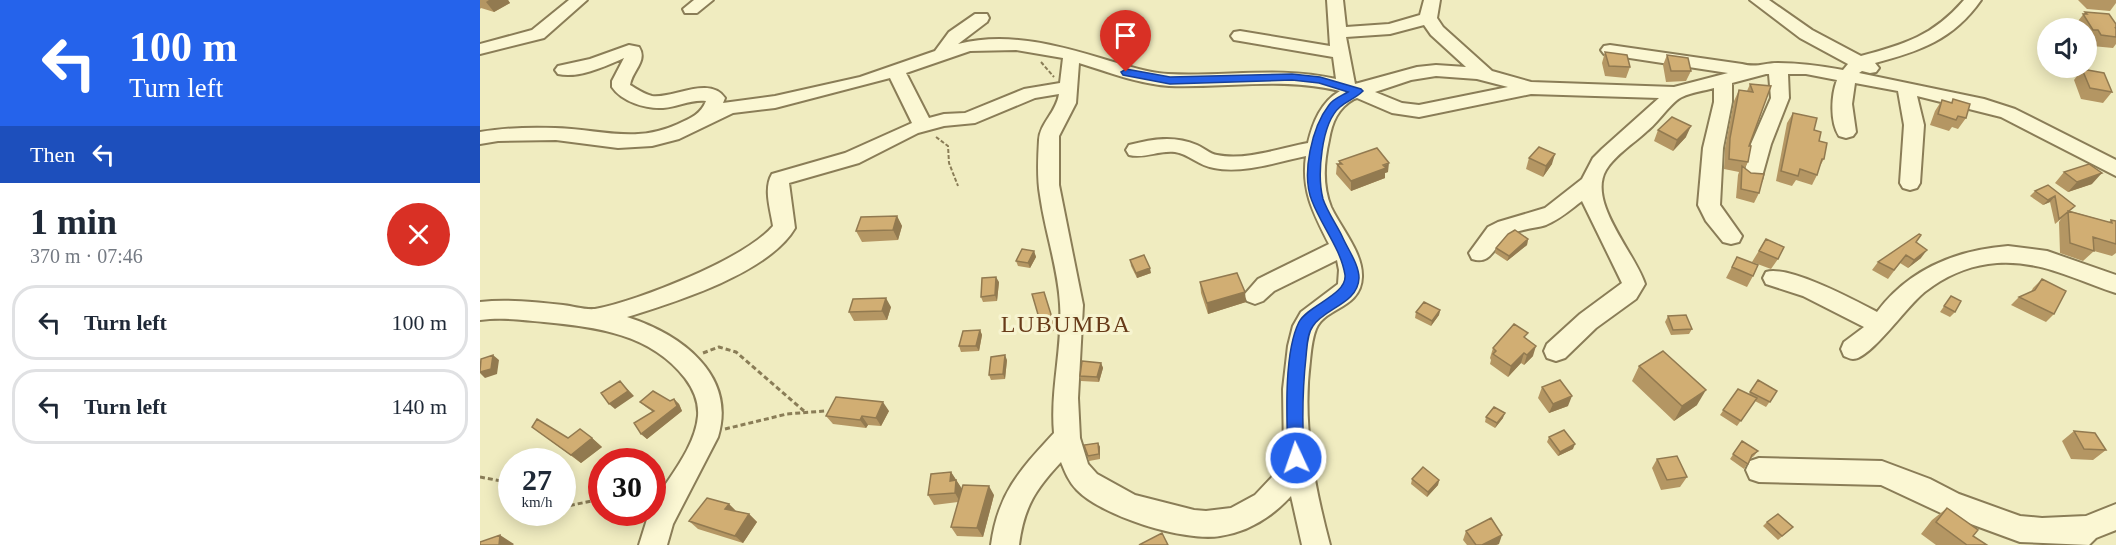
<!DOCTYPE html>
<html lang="en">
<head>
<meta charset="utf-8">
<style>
  body { margin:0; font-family:"Times New Roman",serif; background:#f2f2f3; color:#1f2937; height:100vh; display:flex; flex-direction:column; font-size:22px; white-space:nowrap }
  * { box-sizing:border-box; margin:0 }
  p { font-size:20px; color:#747a83 }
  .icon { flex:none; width:33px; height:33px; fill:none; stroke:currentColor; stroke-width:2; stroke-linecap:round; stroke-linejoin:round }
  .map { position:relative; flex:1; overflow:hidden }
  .side { display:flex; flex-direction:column; background:#fff; width:480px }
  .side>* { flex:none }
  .top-card { background:#2563eb; color:#fff; overflow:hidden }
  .buttons { position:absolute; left:1557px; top:18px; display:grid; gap:12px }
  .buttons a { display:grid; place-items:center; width:60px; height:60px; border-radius:50%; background:#fff; box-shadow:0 3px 15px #0003; font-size:30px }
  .speed { position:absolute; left:18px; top:448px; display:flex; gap:12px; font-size:30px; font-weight:700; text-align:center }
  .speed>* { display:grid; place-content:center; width:78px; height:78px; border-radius:50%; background:#fff; box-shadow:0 3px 15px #0003; line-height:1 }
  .speed small { font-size:15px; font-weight:400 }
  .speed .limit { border:9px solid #d22; background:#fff; color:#111 }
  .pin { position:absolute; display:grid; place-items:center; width:51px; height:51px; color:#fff; margin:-62px -26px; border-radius:50% 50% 50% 0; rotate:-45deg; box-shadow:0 0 6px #0007 }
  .pin .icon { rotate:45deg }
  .me { position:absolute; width:66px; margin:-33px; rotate:357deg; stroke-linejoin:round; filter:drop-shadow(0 0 4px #0008) }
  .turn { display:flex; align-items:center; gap:21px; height:126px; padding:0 30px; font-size:27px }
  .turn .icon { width:78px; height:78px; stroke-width:2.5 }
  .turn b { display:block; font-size:42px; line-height:51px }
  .then { display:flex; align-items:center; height:57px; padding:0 30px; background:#0003; gap:12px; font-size:22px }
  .round { display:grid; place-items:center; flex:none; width:63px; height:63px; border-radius:32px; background:#f2f2f3 }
  .overview { display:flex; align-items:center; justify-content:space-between; height:102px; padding:0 30px }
  h1 { font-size:36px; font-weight:800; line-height:45px }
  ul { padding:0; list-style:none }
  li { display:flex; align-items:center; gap:18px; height:75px; margin:0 12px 9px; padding:0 18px; border:3px solid #e0e1e3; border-radius:24px }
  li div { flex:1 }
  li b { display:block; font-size:22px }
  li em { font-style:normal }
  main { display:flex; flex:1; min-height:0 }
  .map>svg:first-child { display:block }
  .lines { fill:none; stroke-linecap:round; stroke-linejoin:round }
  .minor-casing { stroke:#8a7d57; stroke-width:4 }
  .path-far1 { stroke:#8a7d57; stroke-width:2; stroke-dasharray:4 2; stroke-linecap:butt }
  .path { stroke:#8a7d57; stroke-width:3; stroke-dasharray:5 3; stroke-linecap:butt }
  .minor { fill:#fbf7d3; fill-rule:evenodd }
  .wall { fill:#b49663 }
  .shaded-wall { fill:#927a50 }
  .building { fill:#d1ae73; stroke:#927a50; stroke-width:1.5 }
  .route { fill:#2563eb; stroke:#184099; stroke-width:1.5 }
  .labels { text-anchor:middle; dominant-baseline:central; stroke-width:6; stroke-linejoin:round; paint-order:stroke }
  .quarter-label { font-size:24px; letter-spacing:1.5px; fill:#683b19; stroke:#f7f4d0 }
</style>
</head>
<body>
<main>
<section class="side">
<div class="top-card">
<div class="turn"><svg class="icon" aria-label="left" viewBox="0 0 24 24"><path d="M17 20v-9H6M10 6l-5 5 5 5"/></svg><div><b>100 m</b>Turn left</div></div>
<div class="then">Then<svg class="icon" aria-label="left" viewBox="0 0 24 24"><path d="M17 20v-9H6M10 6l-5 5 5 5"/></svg></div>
</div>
<div class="overview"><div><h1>1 min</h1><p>370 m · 07:46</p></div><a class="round" style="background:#d93025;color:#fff"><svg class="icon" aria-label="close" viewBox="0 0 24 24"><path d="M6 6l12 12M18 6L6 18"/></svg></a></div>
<ul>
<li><svg class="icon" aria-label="left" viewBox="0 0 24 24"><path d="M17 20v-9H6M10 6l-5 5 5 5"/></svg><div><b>Turn left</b></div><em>100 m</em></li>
<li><svg class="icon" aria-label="left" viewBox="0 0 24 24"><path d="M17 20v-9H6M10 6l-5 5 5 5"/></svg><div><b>Turn left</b></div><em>140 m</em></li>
</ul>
</section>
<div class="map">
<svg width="1636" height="545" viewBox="0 0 1636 545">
  <rect width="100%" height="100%" fill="#f0ecc0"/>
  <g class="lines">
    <g class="minor-casing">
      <path id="minor" d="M89,0H107L64,38L0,54V44L52,30Z
        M214,0H233L217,13H205L203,9Z
        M847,0H863L866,27L909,24L940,15L944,0H960L957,18L963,27L1012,71L1051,82L1194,87L1248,73L1130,55L1124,54L1121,50L1124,46L1130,45L1262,64C1277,68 1283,63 1298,63C1320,63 1341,66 1363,70L1368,64L1320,38L1270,0H1289L1332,30L1381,56C1425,44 1453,36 1484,0H1501C1473,40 1440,51 1395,63L1399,68L1396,72L1390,73L1382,71L1379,73L1504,99L1535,109L1636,160V176L1521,117L1437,96L1444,125L1440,183L1437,188L1430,190L1423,188L1420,183L1424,125L1418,91L1375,83L1372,104L1376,132L1373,136L1366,138L1359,136C1350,122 1351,96 1357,80L1326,74H1308L1309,98L1291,144L1281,180L1274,182L1267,180L1264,175L1271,144L1291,98L1289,74H1286L1252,83V102L1243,148L1240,205L1262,236L1259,242L1251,244L1243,242L1226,221L1218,205L1223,148L1234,102V88C1224,91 1212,92 1202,97C1192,101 1177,124 1166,132C1153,144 1135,155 1126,170C1107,202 1155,253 1165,284L1156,299L1116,328L1085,358L1076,361L1067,358L1064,351L1067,344L1100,314L1142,283L1102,201C1090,210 1080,219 1066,225C1053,229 1036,229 1025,238C1013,248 1011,265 992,259L989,253L1008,227L1018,222L1065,208L1102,179L1113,158L1122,149L1179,98L1051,94L939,117L912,113L877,98L874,99C858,108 852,122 849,140C844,162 842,185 851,207C861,228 883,253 882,277C881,309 845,307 836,329C832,339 831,351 830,361C822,423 834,485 850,545H822L811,496C792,517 767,532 740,536C704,542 622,516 597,490C589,482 585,472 581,462C555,490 544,507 539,545H511C518,493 540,470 574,433C570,389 583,347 580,304C578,267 565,232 560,195C557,178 558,157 559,140C560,123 576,113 579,94L555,98L495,123L464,126L438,133L379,163L309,183L315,228C289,273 195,302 147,317C200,334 257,374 238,437L193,524L187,545H159L169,513H172V506C187,479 215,449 218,416C219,402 214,390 205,378C171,334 117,327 64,322C43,320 22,317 0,320V302C27,299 55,302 83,305C92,306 105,310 115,309C158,301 265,259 293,226C291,211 283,189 292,174L365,153L432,123L410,78L295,108L253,113L199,139L172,146L138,148L76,140L18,141L0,144V132C24,128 50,127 75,128C120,129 154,144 198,124C211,118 221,114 226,101C211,99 198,107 183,108C166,109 142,102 132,87V81L144,58C126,66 98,79 78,74L75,70L78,66L110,59L149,45L159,47C168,61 152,71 150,85C157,89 164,94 172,96C192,99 230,75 245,98L243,103L295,96L380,77L455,51L469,32L495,14H507L509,18L507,22L478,44C529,31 581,46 630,61C649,66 668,73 688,74C745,77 800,66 856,79L853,57L760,41L754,40L751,36L754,32L760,31L850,46ZM944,25L951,35L986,67L956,65L937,67L875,84L866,37L910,34ZM536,50L583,58L580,83L544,89L485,113L464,114L449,118L426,73L490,51ZM599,63C628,72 659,84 689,86C747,88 803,77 860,91C841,102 833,122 828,143C800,148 766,161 737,155C730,154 724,148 717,145C694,135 672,139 649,145L646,150L649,155C664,159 679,150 695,152C709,154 719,166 734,168C763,174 797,162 826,156C821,191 834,214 849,244L778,279L764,295L767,301L775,304L783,301L794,291L857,260L859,270L858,284L821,312L813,326L808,346L803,389L804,454L792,477L775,495L751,508L726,511L714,510L655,495L617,474L608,464L600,438L598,398L603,305L579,185V136L596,103ZM956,76L997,79L1028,87L939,105L922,103L895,92L931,80Z
        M1528,246L1567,251L1636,275V293C1593,279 1555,257 1508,264C1486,267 1464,277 1446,291C1428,304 1391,359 1373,359C1370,359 1367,357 1364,356L1361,349L1364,342L1384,327L1323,296L1286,284L1283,278L1286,272C1309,265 1374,300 1397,312C1429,269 1477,250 1528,246Z
        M1279,458L1402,461L1450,479L1479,494L1540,516L1562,518L1606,516L1636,504V530L1616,538L1609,545L1540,542L1461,513L1401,485L1279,482L1270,479L1266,470L1270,461Z"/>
    </g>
    <path class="path-far1" d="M561,62L574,77
      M456,137L468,146L469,163L478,186"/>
    <path class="path" d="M223,353L239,347L256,352L324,411
      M245,429L307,414L345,411
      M0,477L32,483
      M172,479L184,475
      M82,507L122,499"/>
    <use href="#minor" class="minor"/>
  </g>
  <path class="wall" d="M0,0H28L30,3L14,12L1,8L0,9Z
    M1598,0H1636V3L1630,11L1607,9Z
    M1605,12L1636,24V44L1633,48L1612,46L1609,41H1606V28H1597L1595,25Z
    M1125,52L1150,67L1146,78L1125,76L1122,63Z
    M1187,55L1211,71L1206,81L1186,82L1183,65Z
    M1602,69L1632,92L1623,103L1601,99L1594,80Z
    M1270,84L1291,86L1269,146L1268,162L1265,168L1279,193L1274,203L1256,198L1258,175L1259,172L1244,169L1245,148L1254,101L1259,90L1267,91Z
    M1473,99L1486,118L1478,129L1472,127L1469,131L1450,125L1455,111L1462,100L1471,103Z
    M1313,113L1334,130L1339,141L1344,159L1340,166L1337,175L1332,185L1316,180L1312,186L1296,181L1307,123Z
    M1178,130L1206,137L1193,151L1174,141Z
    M1049,158L1072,164L1063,177L1046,169Z
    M859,161L908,172L905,173V178L871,191L856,174L857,164H859Z
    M1584,172L1612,184L1588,192L1575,183Z
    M1568,185L1590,211L1629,222L1631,220L1636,221V253L1632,256L1614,251L1603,261L1580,253L1579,222L1581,219L1575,224L1570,202L1563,205L1550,196L1555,191Z
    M417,216L422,226L418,240L382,242L376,231Z
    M1048,239L1047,245L1027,261L1015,253L1016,248Z
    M1286,239L1298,259L1291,269L1272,262Z
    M1436,242L1441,258L1428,268L1420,263L1408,279L1392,270L1398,262Z
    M554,251L556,257L550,268L538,266L536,261Z
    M1257,257L1273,276L1267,287L1246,278Z
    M650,260L671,273L657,278L651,266Z
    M1562,279L1574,314L1566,322L1531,305L1539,297L1551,292L1553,288Z
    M519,282L517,301L503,302L501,297Z
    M720,282L766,302L728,314L721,293Z
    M1471,296L1475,312L1470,317L1460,312Z
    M411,307L407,320L374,321L369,312Z
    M960,310L959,315L951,326L935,318L936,312Z
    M1188,316L1212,329L1209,334L1191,335L1185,322Z
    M500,330L502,335L499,351L481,352L479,346Z
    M1046,339L1053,356L1044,365L1041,363L1028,377L1010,364L1011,360L1010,358L1013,348Z
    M527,360L525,379L511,380L509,375Z
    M621,363L623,368L619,382L601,381L600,376Z
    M1159,366L1217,405L1194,421L1152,381Z
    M1278,380L1297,391L1286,407L1275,401L1257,426L1240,415L1258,389L1269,394Z
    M1062,387L1088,406L1069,413L1058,398Z
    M194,399L199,404L202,411L167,439L161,434L173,412L166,407L160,402L190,401Z
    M409,411L401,426L388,425L386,428L353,424L346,416Z
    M1006,417L1023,418L1015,428L1005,422Z
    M52,427L88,438H112L122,447L101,463Z
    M1594,431L1626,450L1613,460L1591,459L1582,441Z
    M1069,437L1093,449L1078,456L1067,442Z
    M1262,441L1278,451L1274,456L1270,459L1264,469L1250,459Z
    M618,443L620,447V459L609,461L604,445Z
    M1177,459L1207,477L1200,487L1181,490L1172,468Z
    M471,472L482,489L514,495L503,537L477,536L471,527L478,502L454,505L448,495Z
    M932,479L959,480L958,485L947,497L931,484Z
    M249,504L256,511L269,514L277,522L263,543L218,529L209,521Z
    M1467,508L1493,536L1507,545H1456L1441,534L1452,520Z
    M1287,522L1313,527L1298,540L1283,526Z
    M986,531L1019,544L1016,545H987L983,540Z"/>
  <path class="shaded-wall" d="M9,0H28L30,3L14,12L6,2Z
    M1211,126L1206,137L1193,151L1197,140Z
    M1075,154L1072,164L1063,177L1066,166Z
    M909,163L908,172L905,173V178L871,191V181Z
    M1622,173L1612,184L1588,192L1597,182Z
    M1575,196L1570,202L1563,205L1568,200Z
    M417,216L422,226L418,240L413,230Z
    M1048,239L1047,245L1027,261L1029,256Z
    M1447,250L1441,258L1428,268L1434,260Z
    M554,251L556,257L550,268L548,263Z
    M670,268L671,273L657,278L656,273Z
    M516,277L519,282L517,301L515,295Z
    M564,292L576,330L564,334L562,328Z
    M765,292L766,302L728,314L727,303Z
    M406,298L411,307L407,320L402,311Z
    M960,310L959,315L951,326L952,321Z
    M500,330L502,335L499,351L496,346Z
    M1056,346L1053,356L1044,365L1047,355Z
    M1044,353L1041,363L1028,377L1031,366Z
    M13,355L19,360L17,374L5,378L0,373V372Z
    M525,355L527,360L525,379L523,374Z
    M621,363L623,368L619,382L617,377Z
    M140,381L154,396L135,409L129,404Z
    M1226,390L1217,405L1194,421L1202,406Z
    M1092,396L1088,406L1069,413L1073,404Z
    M194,399L199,404L202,411L167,439L161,434Z
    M403,402L409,411L401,426L396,418Z
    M1025,413L1023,418L1015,428L1017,423Z
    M382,416L388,425L386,428L380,420Z
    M112,438L122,447L101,463L91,455Z
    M618,443L620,447V459L619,454Z
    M1095,444L1093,449L1078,456L1080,452Z
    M471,472L482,489L480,502L475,493L470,481Z
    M959,480L958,485L947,497L948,492Z
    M509,486L514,495L503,537L497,528Z
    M249,504L256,511L245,509Z
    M269,514L277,522L263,543L255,536Z
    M20,535L34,544L33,545H19Z
    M1022,535L1019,544L1016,545H1002Z"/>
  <path class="building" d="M1605,12L1629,14L1636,24V28L1635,27L1636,29V37L1621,35L1618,30H1613L1603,14H1607Z
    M1125,52L1147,55L1150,67L1129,66Z
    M1187,55L1208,58L1211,71H1191Z
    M1602,69L1624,73L1632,92L1610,88Z
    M1270,84L1291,86L1269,146H1271L1268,162L1249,159L1250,138L1259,90L1273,92Z
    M1473,99L1490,104L1486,118L1478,116L1476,120L1458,114L1462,100L1472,103Z
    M1313,113L1337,118L1334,130L1341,132L1339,141L1347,143L1344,159H1342L1337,175L1320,169L1318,176L1301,171Z
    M1192,117L1211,126L1197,140L1178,130Z
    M1059,147L1075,154L1066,166L1049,158Z
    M897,148L909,163L903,165L906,168L871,181L857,164H862L859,161Z
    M1609,164L1622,173L1597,182L1584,172Z
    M1262,166L1271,173L1284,174L1279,193L1261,189Z
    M1568,185L1595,206L1579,219L1575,196L1568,200L1555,191Z
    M1588,211L1632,223L1631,220L1636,221V244L1613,237L1614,251L1590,243Z
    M417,216L413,230L376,231L381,217Z
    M1035,230L1048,239L1029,256L1016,248L1028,234Z
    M1439,234L1441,235L1436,242L1447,250L1434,260L1426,255L1414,270L1398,262Z
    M1286,239L1304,247L1298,259L1279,251Z
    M542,249L554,251L548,263L536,261Z
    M664,255L670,268L656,273L650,260Z
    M1257,257L1278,265L1273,276L1252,267Z
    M757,273L765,292L727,303L720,282Z
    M516,277L515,295L501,297L502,278Z
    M1562,279L1586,291L1574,314L1539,297L1555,290Z
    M564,292L574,324L562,328L552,294Z
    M1471,296L1481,301L1475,312L1464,306Z
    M406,298L402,311L369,312L373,299Z
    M944,302L960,310L952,321L936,312Z
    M1206,315L1212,329L1193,330L1188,316Z
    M1034,324L1048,333L1044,337L1056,346L1047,355L1044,353L1031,366L1013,354L1016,351L1013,348Z
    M500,330L496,346H479L483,331Z
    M1183,351L1226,390L1202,406L1159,366Z
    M13,355L11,369L0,372L1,359Z
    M525,355L523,374L509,375L511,357Z
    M602,361L621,363L617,377L600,376Z
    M1080,380L1092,396L1073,404L1062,387Z
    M1278,380L1297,391L1290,402L1270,392Z
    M140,381L148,391L129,404L121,393Z
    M1258,389L1277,398L1261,421L1243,410Z
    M173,391L190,401L194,399L197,406L161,434L154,423L174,411L160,402Z
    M356,397L403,402L396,418L382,416L380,420L346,416Z
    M1014,407L1025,413L1017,423L1006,417Z
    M57,419L88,438L100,429L112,438L91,455L52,427Z
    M1084,430L1095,444L1080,452L1069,437Z
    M1594,431L1615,433L1626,450L1604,449Z
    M1262,441L1278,451L1272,455L1268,464L1253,454Z
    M618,443L619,454L608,456L604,445Z
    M1197,456L1207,477L1187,480L1177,459Z
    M943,467L959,480L948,492L932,479Z
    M471,472L470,481L476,480L475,493L448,495L451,474Z
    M483,485L509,486L497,528L471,527Z
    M227,498L249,504L245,509L269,514L255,536L209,521Z
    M1467,508L1498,530L1493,536L1507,545H1487L1456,522Z
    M1298,514L1313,527L1302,536L1287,522Z
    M1011,518L1022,535L1002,545H996L986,531Z
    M682,533L688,545H659Z
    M20,535L19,545H0V542Z"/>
  <path class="route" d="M646,69L690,77L812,74L840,77L881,89L883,91C876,98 867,101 860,107C841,123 837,176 843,199C847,211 856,224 862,236C867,248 879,264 879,278C878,304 844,308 833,326C827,334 827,347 826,357C822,393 822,422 824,458L822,463L816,465L811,463L808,458C807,422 803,354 819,322C828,305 867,295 865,275C861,249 841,225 832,201C821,174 832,127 849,105C853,99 861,96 868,92L839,83L812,80L690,84L643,75L641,72Z"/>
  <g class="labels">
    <g class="quarter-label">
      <text x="586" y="324">LUBUMBA</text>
    </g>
  </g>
</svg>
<div class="buttons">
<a><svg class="icon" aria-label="sound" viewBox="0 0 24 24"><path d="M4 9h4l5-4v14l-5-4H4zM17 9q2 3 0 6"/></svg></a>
</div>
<div class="speed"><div>27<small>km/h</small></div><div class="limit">30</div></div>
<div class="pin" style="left:646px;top:72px;background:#d93025"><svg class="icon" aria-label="arrive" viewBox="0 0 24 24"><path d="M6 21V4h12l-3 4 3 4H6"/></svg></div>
<svg class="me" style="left:816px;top:458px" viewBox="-20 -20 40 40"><circle r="17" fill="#2563eb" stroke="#fff" stroke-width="3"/><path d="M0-11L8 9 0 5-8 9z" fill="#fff"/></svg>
</div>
</main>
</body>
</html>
